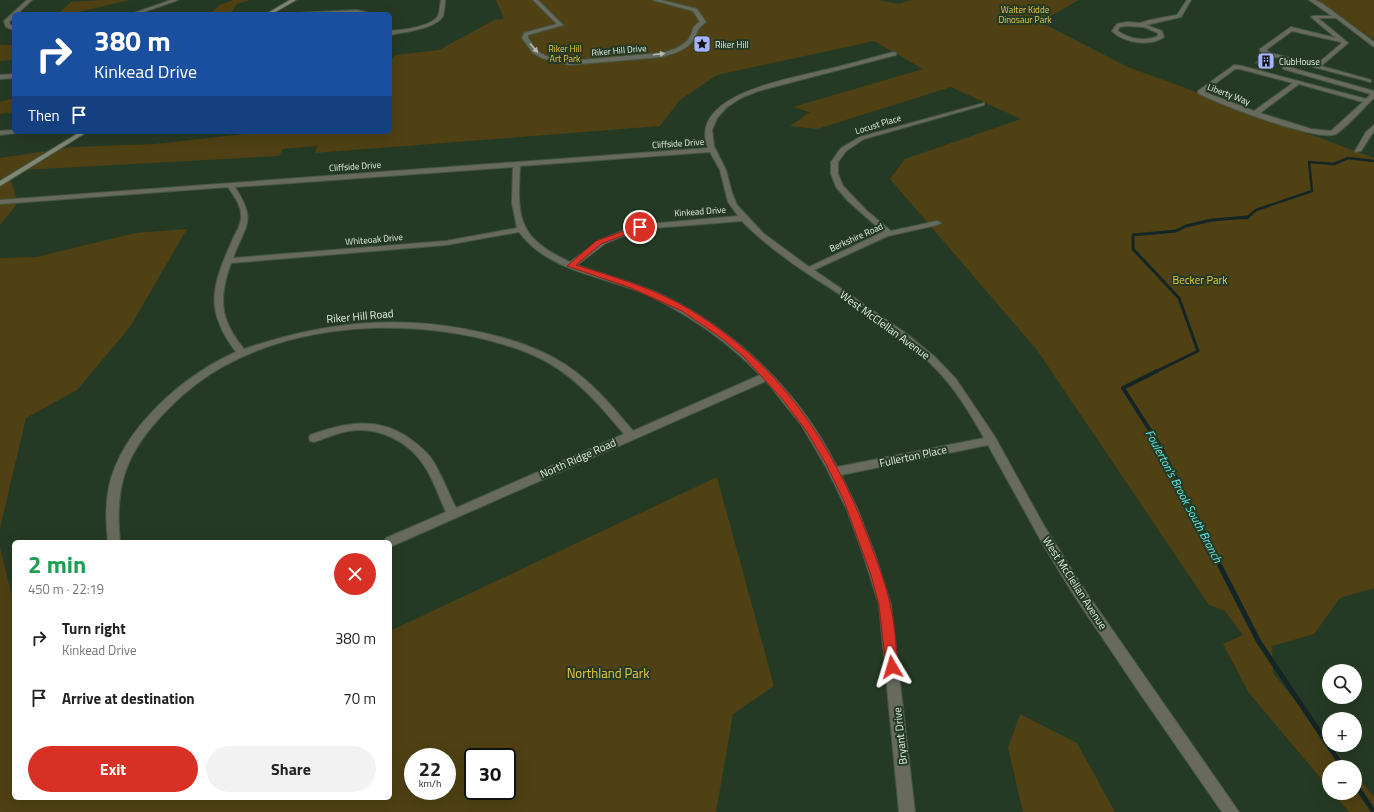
<!DOCTYPE html>
<html lang="en">
<head>
<meta charset="utf-8">
<style>
  body { margin:0; font-family:"Titillium Web",sans-serif; background:#f2f2f2; color:#222; height:100vh; display:flex; flex-direction:column; font-size:15px; white-space:nowrap }
  * { box-sizing:border-box; margin:0 }
  p { font-size:13px; color:#767676 }
  .icon { flex:none; width:22px; height:22px; fill:none; stroke:currentColor; stroke-width:2; stroke-linecap:round; stroke-linejoin:round }
  .map { position:relative; flex:1; overflow:hidden }
  .sheet { position:absolute; left:12px; top:540px; width:380px; height:260px; display:flex; flex-direction:column; background:#fff; border-radius:6px; box-shadow:0 4px 16px #0002 }
  .sheet>* { flex:none }
  .top-card { position:absolute; left:12px; top:12px; width:380px; height:122px; border-radius:6px; box-shadow:0 4px 16px #0002; background:#1a4fa0; color:#fff; overflow:hidden }
  .fabs { position:absolute; left:1322px; top:664px; display:grid; gap:8px }
  .fabs a { display:grid; place-items:center; width:40px; height:40px; border-radius:50%; background:#fff; box-shadow:0 4px 16px #0002; font-size:20px }
  .speed { position:absolute; left:404px; top:748px; display:flex; gap:8px; font-size:20px; font-weight:700; text-align:center }
  .speed>* { display:grid; place-content:center; width:52px; height:52px; border-radius:50%; background:#fff; box-shadow:0 4px 16px #0002; line-height:1 }
  .speed small { font-size:10px; font-weight:400 }
  .speed .limit { border:2px solid #111; border-radius:6px; background:#fff; color:#111 }
  .pin { position:absolute; display:grid; place-items:center; width:34px; height:34px; color:#fff; margin:-17px; border:2px solid #fff; border-radius:50%; box-shadow:0 1px 4px #0007 }
  .me { position:absolute; width:44px; margin:-22px; rotate:353deg; stroke-linejoin:round; filter:drop-shadow(0 0 3px #0008) }
  .turn { display:flex; align-items:center; gap:14px; height:84px; padding:0 16px; font-size:18px }
  .turn .icon { width:52px; height:52px; stroke-width:2.5 }
  .turn b { display:block; font-size:28px; line-height:34px }
  .then { display:flex; align-items:center; height:38px; padding:0 16px; background:#0003; gap:8px; font-size:15px }
  .round { display:grid; place-items:center; flex:none; width:42px; height:42px; border-radius:21px; background:#f2f2f2 }
  .summary { display:flex; align-items:center; justify-content:space-between; height:68px; padding:0 16px }
  h1 { font-size:24px; font-weight:700; line-height:30px; color:#1e9e55 }
  .button { display:flex; gap:8px; margin-top:auto; padding:8px 16px }
  .button a { flex:1; height:46px; border-radius:24px; background:#d93025; color:#fff; font-size:16px; font-weight:700; line-height:46px; text-align:center }
  .button a+a { background:#f2f2f2; color:#222 }
  ul { padding:0; list-style:none }
  li { display:flex; align-items:center; gap:12px; height:60px; padding:0 16px }
  li div { flex:1 }
  li b { display:block; font-size:15px }
  li em { font-style:normal }
  .map>svg:first-child { display:block }
  .green { fill:#4f4113; fill-rule:evenodd }
  .lines { fill:none; stroke-linecap:round; stroke-linejoin:round }
  .stream-far3 { stroke:#132525; stroke-width:2.5 }
  .stream-far2 { stroke:#132525; stroke-width:3 }
  .stream-far1 { stroke:#132525; stroke-width:4 }
  .stream { stroke:#132525; stroke-width:5 }
  .building { fill:#375a4e }
  .street-casing { stroke:#445744; stroke-width:2 }
  .secondary-casing { stroke:#445744; stroke-width:2 }
  .street { fill:#676a5d; fill-rule:evenodd }
  .secondary { fill:#828773; fill-rule:evenodd }
  .oneway { fill:#b2bbae }
  .route { fill:#d93025; stroke:#8d1f18 }
  .labels { text-anchor:middle; dominant-baseline:central; stroke-width:4; stroke-linejoin:round; paint-order:stroke }
  .far-park-label { font-size:9px; fill:#eec742; stroke:#253a25 }
  .far-poi-label { font-size:9px; fill:#e4f1e4; stroke:#253a25; text-anchor:start }
  .far-street-label { font-size:9px; fill:#e4f1e4; stroke:#253a25 }
  .park-label { font-size:11px; fill:#eec742; stroke:#253a25 }
  .street-label { font-size:11px; fill:#e4f1e4; stroke:#253a25 }
  .water-label { font-size:12px; font-style:italic; fill:#5fecf0; stroke:#253a25 }
  .near-park-label { font-size:13px; fill:#eec742; stroke:#253a25 }
</style>
</head>
<body>
<div class="map">
<svg width="1374" height="812" viewBox="0 0 1374 812">
  <rect width="100%" height="100%" fill="#253a25"/>
  <path class="green" d="M103,0H130L78,12L58,14L71,2Z
    M233,0H249L237,4L231,13L210,14L220,5Z
    M496,0H878L899,4L911,0H1079L1040,22L1128,67L1374,158V588L1340,598L1314,634L1272,646L1273,673L1329,742V745H1331L1349,767H1329V788L1249,693L1223,644L1243,635L1225,611L1209,605L1037,350L890,179L905,159L1021,119L951,87L817,129L790,126L810,112L793,107L923,69L874,41L717,75L680,100L660,126L315,153L317,146L283,149L279,156L23,170L10,178L18,203L0,225V158L73,147L154,144L263,132H390V61L396,55L439,50L494,20L504,19Z
    M1318,0H1374V40Z
    M0,45H14V60L0,61Z
    M14,98V112L0,114V102Z
    M187,229L130,327L77,390L26,418L0,528V258L37,257L135,233Z
    M717,477L774,686L733,714L716,812H0V547L14,605V798H390V631ZM413,757H447V791H413ZM473,757H507V791H473Z
    M1020,714L1077,743L1115,812H1023L1008,748Z
    M1355,774L1374,797V812H1349L1333,793H1355Z"/>
  <g class="lines">
    <path class="stream-far3" d="M1241,218H1247L1256,210L1312,191L1309,162L1334,164L1348,158L1374,161"/>
    <path class="stream-far2" d="M1155,372L1198,351L1179,298L1133,249V235L1176,231L1186,226L1212,220L1248,217"/>
    <path class="stream-far1" d="M1157,371L1123,388L1160,446L1221,567"/>
    <path class="stream" d="M1220,566L1259,642L1343,767
      M1355,784L1374,812"/>
  </g>
  <path class="building" d="M1262,57L1275,61L1266,67L1254,63Z"/>
  <g class="lines">
    <g class="street-casing">
      <path id="street" d="M27,0H32L17,14H14V17L9,22L10,25L14,26V30L6,27L4,21Z
        M171,0H178L138,14H131Z
        M441,0H445C445,5 444,11 443,16C436,29 403,32 390,35V31C402,30 431,27 438,16C440,12 440,4 441,0Z
        M533,0H538L563,25L528,35V38L537,51L546,56L569,61L661,53C670,51 681,48 688,40C694,33 690,27 700,22L693,11L653,0H661L697,9L706,22C695,31 700,28 694,39C688,50 672,54 661,57L569,65L542,58L533,53L522,38L524,33L557,24Z
        M1187,0H1191L1181,17L1146,25L1162,31L1164,37C1150,47 1124,43 1112,31L1117,24L1127,22L1140,23L1150,20L1177,15ZM1127,26L1144,27L1158,33V36C1145,42 1129,39 1118,31L1119,27Z
        M1309,0H1315L1323,4L1374,42V47L1336,18H1318L1348,43L1321,66L1371,80V82L1267,55L1260,51V49L1291,27L1336,38L1311,17L1313,16H1332ZM1292,31L1341,42L1342,43L1316,65L1271,53L1266,50Z
        M357,10L374,14L357,12L295,14L297,13Z
        M894,52L896,53V55L758,91L741,98L727,107L717,118L712,130L714,146L726,170L732,193L737,205L763,233L809,267L883,232L848,201L836,187L831,174V162L841,148L860,137L984,103V105L864,139L846,151L838,162V174L843,186L866,210L891,231L937,221L941,223L937,225L888,236L814,270L907,334L935,357L956,379L995,437L1043,524L1084,589L1239,812H1222L1139,692L1075,597L1045,548L988,445L841,475L858,510L876,557L891,605L915,812H899L879,605L864,557L847,510L826,467L802,426L766,381L390,547V542H384L386,538L446,512C439,497 434,481 425,467C410,442 379,426 349,431C337,433 326,438 314,442L310,441L309,438L310,435C344,423 375,416 406,436C416,443 427,451 433,461C442,476 448,492 456,508L624,434C599,404 571,371 533,355C442,317 311,317 224,366C204,377 185,392 169,408C127,450 114,483 120,542H108C106,524 105,506 109,487C121,429 184,375 236,352C204,310 212,286 232,241C235,233 242,225 241,215C241,205 234,196 228,187L0,204V200L708,148C687,96 787,79 820,71C845,66 869,58 894,52ZM710,152L720,170L728,202L738,216L637,225L600,240L570,262C518,238 517,219 520,166ZM513,167L512,203L517,228L446,241L233,258C246,223 257,222 235,187ZM742,221C761,241 785,258 808,274C849,300 902,333 935,368C955,388 970,413 984,438L837,467C800,392 736,330 660,294C634,282 604,275 577,265L606,243L641,229ZM519,232C551,275 610,276 654,298C694,318 729,343 760,375L633,431C613,407 592,382 566,365C543,350 515,340 488,334C404,313 325,321 244,349C220,320 218,299 231,263L446,245Z
        M1234,65L1242,66L1366,99L1371,94L1283,69V67L1285,66L1374,91V98C1364,107 1346,128 1336,134C1320,143 1215,103 1198,93V91ZM1235,69H1240L1293,83L1254,111L1204,92ZM1299,84L1363,102L1331,131L1311,129L1260,113Z
        M14,74V78L0,79V75Z
        M1374,125V131L1361,151L1356,152L1355,151L1366,132Z
        M14,130V132H17L16,133L0,135V131Z"/>
    </g>
    <g class="secondary-casing">
      <path id="secondary" d="M290,0H296L272,14H266Z
        M80,132H87L0,186V181Z"/>
    </g>
    <use href="#street" class="street"/>
    <use href="#secondary" class="secondary"/>
  </g>
  <defs><path id="oneway-solid" d="M-6-.8H1V-3.2L6.5 0L1 3.2V.8H-6Z"/></defs>
  <g class="oneway">
    <use href="#oneway-solid" transform="translate(534 48) rotate(49)"/>
    <use href="#oneway-solid" transform="translate(659 54) rotate(-7)"/>
  </g>
  <path class="route" d="M638,226L644,227L601,244L576,265C614,277 654,288 689,309C778,362 832,442 868,537C876,559 885,581 890,604C895,624 896,646 898,667L896,671L892,672L888,671L886,667L879,605L871,575L844,501L826,464L807,432L783,400L743,356L720,337L682,311L631,288L567,266L596,241Z"/>
  <defs>
    <g id="sight-square" transform="scale(0.9)"><rect x="-9" y="-9" width="18" height="18" rx="4" fill="#a6b1fc" stroke="#253a25"/><path d="M0-6L1.8-2.2L6-1.7L2.9 1.2L3.7 5.4L0 3.3L-3.7 5.4L-2.9 1.2L-6-1.7L-1.8-2.2Z" fill="#111"/></g>
    <g id="building-square" transform="scale(0.9)"><rect x="-9" y="-9" width="18" height="18" rx="4" fill="#a6b1fc" stroke="#253a25"/><path d="M-4-6H4V6H1V3H-1V6H-4ZM-2.5-4.3h1.7v1.8h-1.7ZM.8-4.3h1.7v1.8H.8ZM-2.5-1h1.7V.8h-1.7ZM.8-1h1.7V.8H.8Z" fill="#111"/></g>
  </defs>
  <g fill-rule="evenodd">
    <use href="#sight-square" x="702" y="44"/>
    <use href="#building-square" x="1266" y="61"/>
  </g>
  <g class="labels">
    <g class="far-park-label">
      <text x="1025" y="9">Walter Kidde<tspan x="1025" dy="10">Dinosaur Park</tspan></text>
      <text x="565" y="48">Riker Hill<tspan x="565" dy="10">Art Park</tspan></text>
    </g>
    <g class="far-poi-label">
      <text x="715" y="44">Riker Hill</text>
      <text x="1279" y="61">ClubHouse</text>
    </g>
    <g class="far-street-label">
      <text transform="translate(619 50) rotate(-5)">Riker Hill Drive</text>
      <text transform="translate(1229 94) rotate(21)">Liberty Way</text>
      <text transform="translate(878 124) rotate(-17)">Locust Place</text>
      <text transform="translate(678 143) rotate(-4)">Cliffside Drive</text>
      <text transform="translate(355 166) rotate(-4)">Cliffside Drive</text>
      <text transform="translate(700 211) rotate(-4)">Kinkead Drive</text>
      <text transform="translate(856 237) rotate(-24)">Berkshire Road</text>
      <text transform="translate(374 239) rotate(-5)">Whiteoak Drive</text>
    </g>
    <g class="park-label">
      <text x="1200" y="280">Becker Park</text>
    </g>
    <g class="street-label">
      <text transform="translate(360 316) rotate(-5)">Riker Hill Road</text>
      <text transform="translate(885 325) rotate(36)">West McClellan Avenue</text>
      <text transform="translate(913 456) rotate(-12)">Fullerton Place</text>
      <text transform="translate(578 458) rotate(-24)">North Ridge Road</text>
      <text transform="translate(1075 583) rotate(57)">West McClellan Avenue</text>
      <text transform="translate(900 736) rotate(-96)">Bryant Drive</text>
    </g>
    <g class="water-label">
      <text transform="translate(1184 496) rotate(62)">Foulerton's Brook South Branch</text>
    </g>
    <g class="near-park-label">
      <text x="608" y="673">Northland Park</text>
    </g>
  </g>
</svg>
<div class="fabs">
<a><svg class="icon" aria-label="search" viewBox="0 0 24 24"><circle cx="10" cy="10" r="6"/><path d="M15 15l6 6"/></svg></a>
<a>+</a>
<a>−</a>
</div>
<div class="speed"><div>22<small>km/h</small></div><div class="limit">30</div></div>
<div class="pin" style="left:640px;top:227px;background:#d93025"><svg class="icon" aria-label="arrive" viewBox="0 0 24 24"><path d="M6 21V4h12l-3 4 3 4H6"/></svg></div>
<svg class="me" style="left:892px;top:667px" viewBox="-20 -20 40 40"><path d="M0-17L14 15 0 8-14 15z" fill="#d93025" stroke="#fff" stroke-width="4"/></svg>
<div class="top-card">
<div class="turn"><svg class="icon" aria-label="right" viewBox="0 0 24 24"><path d="M7 20v-9h11M14 6l5 5-5 5"/></svg><div><b>380 m</b>Kinkead Drive</div></div>
<div class="then">Then<svg class="icon" aria-label="arrive" viewBox="0 0 24 24"><path d="M6 21V4h12l-3 4 3 4H6"/></svg></div>
</div>
<section class="sheet">
<div class="summary"><div><h1>2 min</h1><p>450 m · 22:19</p></div><a class="round" style="background:#d93025;color:#fff"><svg class="icon" aria-label="close" viewBox="0 0 24 24"><path d="M6 6l12 12M18 6L6 18"/></svg></a></div>
<ul>
<li><svg class="icon" aria-label="right" viewBox="0 0 24 24"><path d="M7 20v-9h11M14 6l5 5-5 5"/></svg><div><b>Turn right</b><p>Kinkead Drive</p></div><em>380 m</em></li>
<li><svg class="icon" aria-label="arrive" viewBox="0 0 24 24"><path d="M6 21V4h12l-3 4 3 4H6"/></svg><div><b>Arrive at destination</b></div><em>70 m</em></li>
</ul>
<div class="button"><a>Exit</a><a>Share</a></div>
</section>
</div>
</body>
</html>
